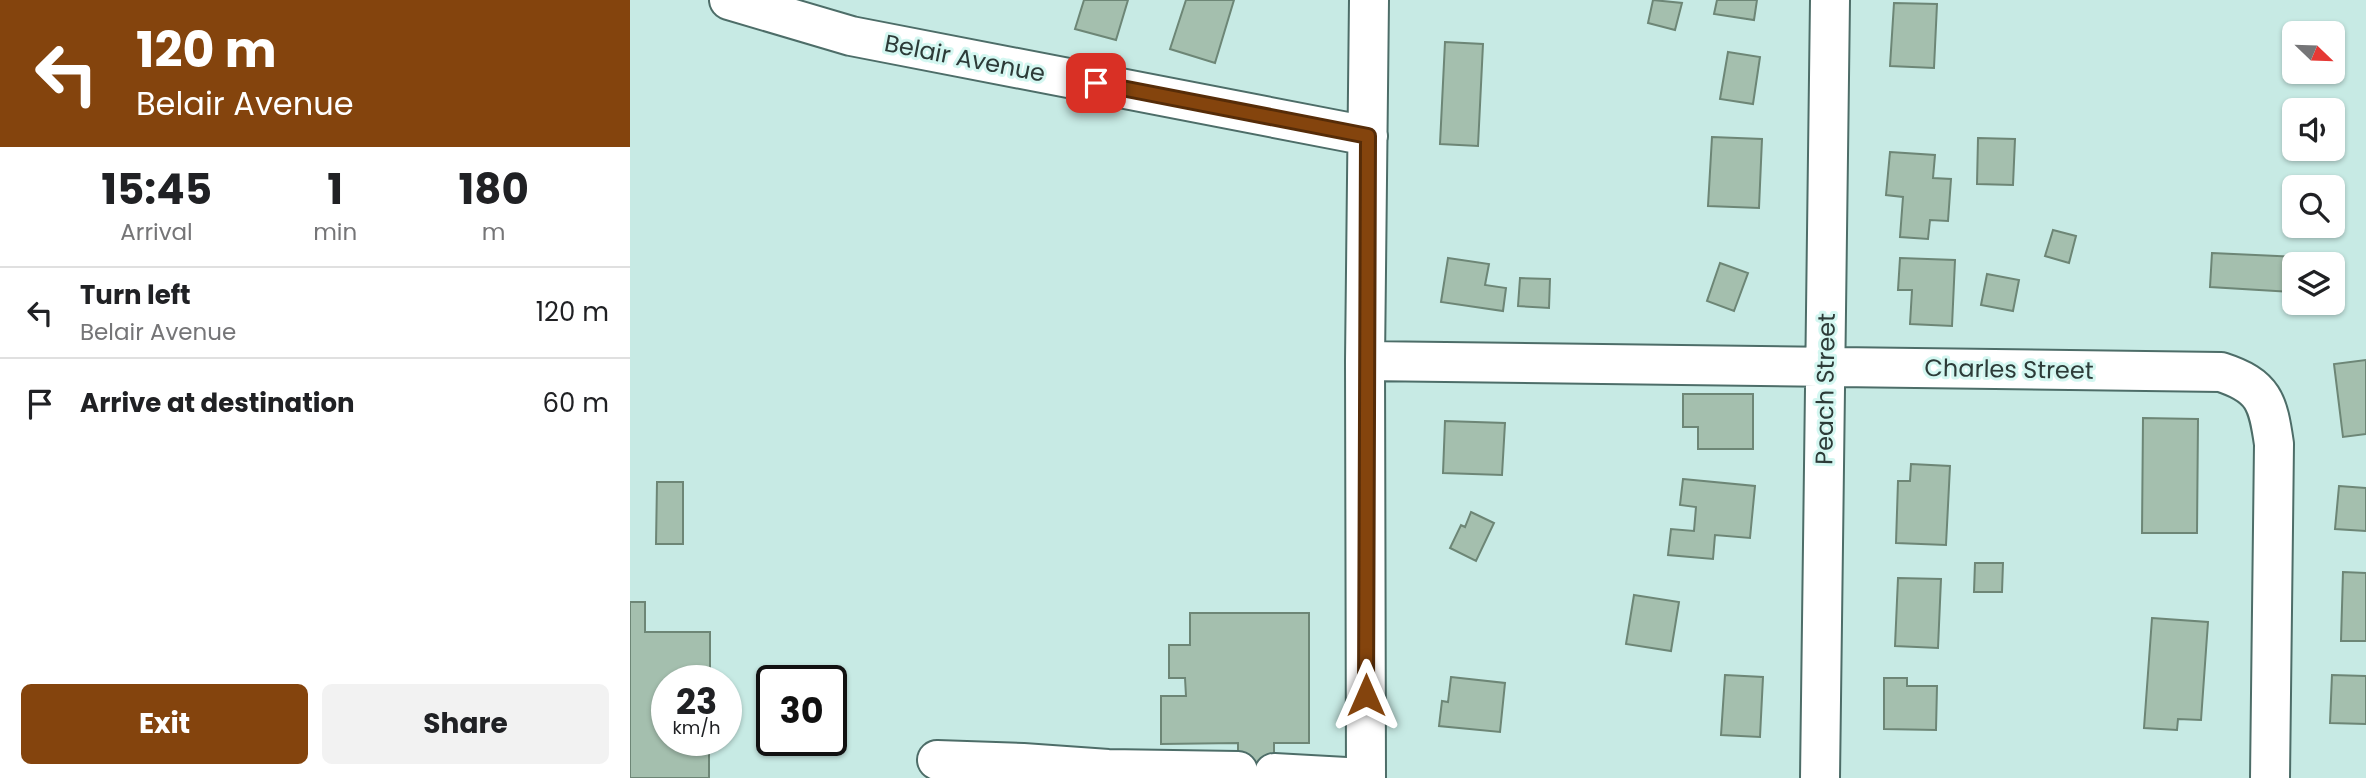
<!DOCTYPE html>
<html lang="en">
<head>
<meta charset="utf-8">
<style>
  body { margin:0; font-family:Poppins,sans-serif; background:#f2f2f2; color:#202124; height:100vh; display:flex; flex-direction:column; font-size:26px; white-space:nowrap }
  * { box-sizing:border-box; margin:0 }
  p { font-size:23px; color:#757577 }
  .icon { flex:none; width:38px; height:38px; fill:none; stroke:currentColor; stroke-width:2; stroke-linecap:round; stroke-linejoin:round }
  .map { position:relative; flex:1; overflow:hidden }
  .details { display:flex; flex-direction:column; background:#fff; width:630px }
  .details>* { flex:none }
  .hud { background:#84440d; color:#fff; overflow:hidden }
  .needle { width:46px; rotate:113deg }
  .controls { position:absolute; left:1652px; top:21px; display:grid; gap:14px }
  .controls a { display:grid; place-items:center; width:63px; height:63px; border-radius:10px; background:#fff; box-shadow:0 2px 5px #0004; font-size:35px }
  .speed { position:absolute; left:21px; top:665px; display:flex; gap:14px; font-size:35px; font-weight:700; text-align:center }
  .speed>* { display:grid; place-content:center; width:91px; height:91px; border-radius:50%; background:#fff; box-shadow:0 2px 5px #0004; line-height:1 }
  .speed small { font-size:18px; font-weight:400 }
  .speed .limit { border:4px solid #111; border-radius:10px; background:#fff; color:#111 }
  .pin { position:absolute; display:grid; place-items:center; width:60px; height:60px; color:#fff; margin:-30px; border-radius:14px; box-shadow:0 4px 10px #0006 }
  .me { position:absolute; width:77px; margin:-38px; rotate:0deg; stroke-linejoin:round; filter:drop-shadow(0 0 5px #0008) }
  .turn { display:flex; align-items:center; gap:24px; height:147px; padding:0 21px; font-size:32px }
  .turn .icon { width:91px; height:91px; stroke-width:2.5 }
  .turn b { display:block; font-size:49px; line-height:60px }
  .eta { display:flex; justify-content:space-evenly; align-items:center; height:119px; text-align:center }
  .eta b { font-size:42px; font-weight:700; line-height:49px }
  .primary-button { display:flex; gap:14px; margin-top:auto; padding:14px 21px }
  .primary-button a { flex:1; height:80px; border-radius:10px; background:#84440d; color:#fff; font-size:28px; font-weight:700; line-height:80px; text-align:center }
  .primary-button a+a { background:#f2f2f2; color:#202124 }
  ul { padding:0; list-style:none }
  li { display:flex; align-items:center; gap:21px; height:91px; padding:0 21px; border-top:2px solid #e0e0e0 }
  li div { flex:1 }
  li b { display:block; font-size:26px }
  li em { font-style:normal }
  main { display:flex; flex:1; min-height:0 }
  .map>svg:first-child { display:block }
  .building { fill:#a4bfae; stroke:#6d8676; stroke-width:2 }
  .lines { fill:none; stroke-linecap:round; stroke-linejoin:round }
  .minor-casing { stroke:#4d6d68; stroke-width:42 }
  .minor { stroke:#fff; stroke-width:38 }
  .route-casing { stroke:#562c08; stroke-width:18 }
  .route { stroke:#84440d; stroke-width:12 }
  .labels { text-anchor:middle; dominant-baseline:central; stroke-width:6; stroke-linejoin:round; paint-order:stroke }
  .street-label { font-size:24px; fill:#2d3b38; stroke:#d4f7f1 }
</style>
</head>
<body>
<main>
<section class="details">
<div class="hud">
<div class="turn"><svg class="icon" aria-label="left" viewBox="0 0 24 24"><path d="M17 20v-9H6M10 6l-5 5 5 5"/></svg><div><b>120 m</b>Belair Avenue</div></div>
</div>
<div class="eta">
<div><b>15:45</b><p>Arrival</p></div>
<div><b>1</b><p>min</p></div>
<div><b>180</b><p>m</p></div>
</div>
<ul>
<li><svg class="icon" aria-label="left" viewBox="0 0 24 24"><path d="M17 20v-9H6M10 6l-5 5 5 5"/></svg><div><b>Turn left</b><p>Belair Avenue</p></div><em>120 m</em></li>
<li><svg class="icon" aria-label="arrive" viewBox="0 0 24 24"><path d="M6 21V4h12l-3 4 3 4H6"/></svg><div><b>Arrive at destination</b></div><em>60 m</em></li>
</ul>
<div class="primary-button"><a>Exit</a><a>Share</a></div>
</section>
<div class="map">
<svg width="1736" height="778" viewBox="0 0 1736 778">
  <rect width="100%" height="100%" fill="#c7eae4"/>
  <path class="building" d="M454,0H498L486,40L445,29Z
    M556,0H604L585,63L540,49Z
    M1023,0L1052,3L1045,30L1018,23Z
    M1087,0H1127L1124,20L1084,14Z
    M1264,3L1307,4L1304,68L1260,66Z
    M815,42L853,44L848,146L810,144Z
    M1098,52L1130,57L1123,104L1090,99Z
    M1082,137L1132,139L1129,208L1078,206Z
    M1348,138L1385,139L1383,185L1347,184Z
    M1260,152L1305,155L1303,178L1321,179L1318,221L1300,220L1298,239L1270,237L1273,197L1256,195Z
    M1423,230L1446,236L1439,263L1415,256Z
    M1582,253L1667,257V264H1664V292L1580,287Z
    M818,258L859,264L855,285L876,288L873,311L811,302Z
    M1270,258L1325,260L1322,326L1280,324L1282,290H1268Z
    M1090,263L1118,273L1104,311L1077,301Z
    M1357,274L1389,280L1383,311L1351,305Z
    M890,278L920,279L919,308L888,306Z
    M1736,360V434L1713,437L1704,364Z
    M1053,394H1123V449H1068V427H1053Z
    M1513,418L1568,419L1567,533H1512Z
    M815,421L875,423L872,475L813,473Z
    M1281,464L1320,466L1316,545L1266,543L1268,481H1280Z
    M1053,479L1125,486L1120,538L1085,535L1083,559L1038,555L1041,529L1064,531L1066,507L1050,505Z
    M27,482H53V544H26Z
    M1709,486L1736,488V531L1705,529Z
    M841,512L864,523L846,561L820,548L831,525L835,527Z
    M1345,563H1373L1372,592H1344Z
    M1713,572L1736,573V641H1711Z
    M1268,578L1311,579L1308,648L1265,646Z
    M1004,595L1049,602L1041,651L996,644Z
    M0,602H15V632H80V681H37V740H79V778H0Z
    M560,613H679V743H644V778H608V743L531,744V696H556L555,678H539V645H560Z
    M1522,618L1578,622L1571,720L1548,719L1547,730L1514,728Z
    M1095,675L1133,677L1130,737L1091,735Z
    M1702,675L1736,676V724L1700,723Z
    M821,677L875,683L870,732L809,726L812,701L818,702Z
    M1254,678H1277V686H1307L1306,730L1254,729Z"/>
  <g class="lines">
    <g class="minor-casing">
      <path id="minor" d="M99,0L221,36L738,136
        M735,361L1591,372C1634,386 1638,402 1644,444L1640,778
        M307,760L393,763L478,769L608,771
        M644,773L734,778
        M736,778L735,361L739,0
        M1190,778L1200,0"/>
    </g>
    <use href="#minor" class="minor"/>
  </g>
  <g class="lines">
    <g class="route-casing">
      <path id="route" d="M466,83L738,136L736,695"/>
    </g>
    <use href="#route" class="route"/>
  </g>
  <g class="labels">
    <g class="street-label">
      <text transform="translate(335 58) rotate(11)">Belair Avenue</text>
      <text transform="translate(1379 369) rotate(1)">Charles Street</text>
      <text transform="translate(1195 389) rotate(-89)">Peach Street</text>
    </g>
  </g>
</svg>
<div class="controls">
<a><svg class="needle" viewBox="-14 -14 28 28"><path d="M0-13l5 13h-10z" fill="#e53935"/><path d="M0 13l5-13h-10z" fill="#757577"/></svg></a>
<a><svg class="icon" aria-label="sound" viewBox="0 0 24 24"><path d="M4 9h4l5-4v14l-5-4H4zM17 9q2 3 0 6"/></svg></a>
<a><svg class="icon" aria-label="search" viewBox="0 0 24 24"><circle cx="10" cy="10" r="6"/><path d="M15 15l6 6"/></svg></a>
<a><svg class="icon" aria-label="layers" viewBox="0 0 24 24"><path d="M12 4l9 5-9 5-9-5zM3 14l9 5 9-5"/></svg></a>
</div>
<div class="speed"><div>23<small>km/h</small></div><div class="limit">30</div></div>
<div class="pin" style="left:466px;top:83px;background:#d93025"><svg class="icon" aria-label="arrive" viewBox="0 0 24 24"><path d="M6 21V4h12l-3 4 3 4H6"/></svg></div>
<svg class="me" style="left:736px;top:695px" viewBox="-20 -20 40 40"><path d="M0-17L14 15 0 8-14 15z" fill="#84440d" stroke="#fff" stroke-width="4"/></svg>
</div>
</main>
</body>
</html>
